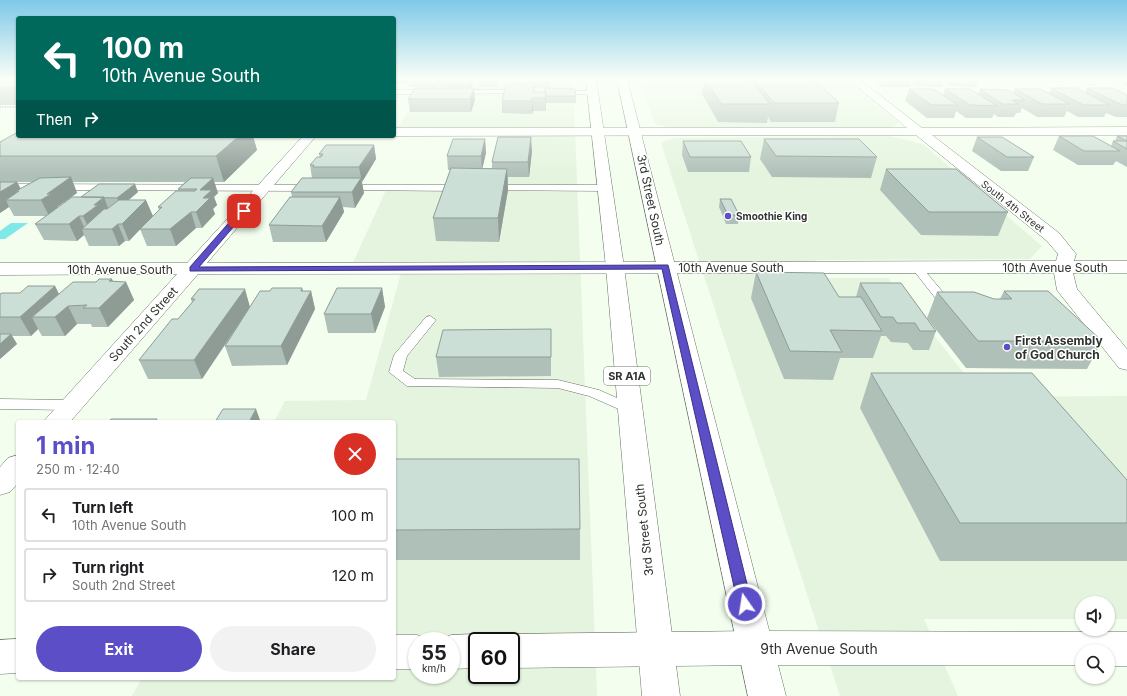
<!DOCTYPE html>
<html lang="en">
<head>
<meta charset="utf-8">
<style>
  body { margin:0; font-family:Inter,sans-serif; background:#f2f2f2; color:#202124; height:100vh; display:flex; flex-direction:column; font-size:15px; white-space:nowrap }
  * { box-sizing:border-box; margin:0 }
  p { font-size:13px; color:#757577 }
  .icon { flex:none; width:22px; height:22px; fill:none; stroke:currentColor; stroke-width:2; stroke-linecap:round; stroke-linejoin:round }
  .map { position:relative; flex:1; overflow:hidden }
  .side { position:absolute; left:16px; top:420px; width:380px; height:260px; display:flex; flex-direction:column; background:#fff; border-radius:4px; box-shadow:0 1px 3px #0004 }
  .side>* { flex:none }
  .banner { position:absolute; left:16px; top:16px; width:380px; height:122px; border-radius:4px; box-shadow:0 1px 3px #0004; background:#00695c; color:#fff; overflow:hidden }
  .buttons { position:absolute; left:1075px; top:596px; display:grid; gap:8px }
  .buttons a { display:grid; place-items:center; width:40px; height:40px; border-radius:50%; background:#fff; box-shadow:0 1px 3px #0004; font-size:20px }
  .speed { position:absolute; left:408px; top:632px; display:flex; gap:8px; font-size:20px; font-weight:700; text-align:center }
  .speed>* { display:grid; place-content:center; width:52px; height:52px; border-radius:50%; background:#fff; box-shadow:0 1px 3px #0004; line-height:1 }
  .speed small { font-size:10px; font-weight:400 }
  .speed .limit { border:2px solid #111; border-radius:6px; background:#fff; color:#111 }
  .pin { position:absolute; display:grid; place-items:center; width:34px; height:34px; color:#fff; margin:-17px; border-radius:8px; box-shadow:0 2px 6px #0006 }
  .me { position:absolute; width:44px; margin:-22px; rotate:347deg; stroke-linejoin:round; filter:drop-shadow(0 0 3px #0008) }
  .turn { display:flex; align-items:center; gap:14px; height:84px; padding:0 20px; font-size:18px }
  .turn .icon { width:52px; height:52px; stroke-width:2.5 }
  .turn b { display:block; font-size:28px; line-height:34px }
  .then { display:flex; align-items:center; height:38px; padding:0 20px; background:#0003; gap:8px; font-size:15px }
  .round { display:grid; place-items:center; flex:none; width:42px; height:42px; border-radius:21px; background:#f2f2f2 }
  .overview { display:flex; align-items:center; justify-content:space-between; height:68px; padding:0 20px }
  h1 { font-size:24px; font-weight:700; line-height:30px; color:#5b4ec7 }
  .action { display:flex; gap:8px; margin-top:auto; padding:8px 20px }
  .action a { flex:1; height:46px; border-radius:24px; background:#5b4ec7; color:#fff; font-size:16px; font-weight:700; line-height:46px; text-align:center }
  .action a+a { background:#f2f2f2; color:#202124 }
  ul { padding:0; list-style:none }
  li { display:flex; align-items:center; gap:12px; height:54px; margin:0 8px 6px; padding:0 12px; border:2px solid #e0e0e0; border-radius:4px }
  li div { flex:1 }
  li b { display:block; font-size:15px }
  li em { font-style:normal }
  .map>svg:first-child { display:block }
  .built { fill:#e4f4de; fill-rule:evenodd }
  .water { fill:#7fe9e9 }
  .lines { fill:none; stroke-linecap:round; stroke-linejoin:round }
  .service-casing { stroke:#697366; stroke-width:1 }
  .minor-casing { stroke:#697366; stroke-width:1 }
  .primary-casing { stroke:#697366; stroke-width:1 }
  .path { stroke:#878e84; stroke-width:1.5; stroke-dasharray:1 1.5; stroke-linecap:butt }
  .service { fill:#fff; fill-rule:evenodd }
  .minor { fill:#fff; fill-rule:evenodd }
  .primary { fill:#fff; fill-rule:evenodd }
  .wall { fill:#afc0b8; fill-rule:evenodd }
  .shaded-wall { fill:#8f9c96 }
  .building { fill:#ccdfd6; stroke:#8f9c96 }
  .route { fill:#5b4ec7; stroke:#3b3381 }
  .poi-dot { fill:#5b4ec7; stroke:#fff; stroke-width:1.5 }
  .labels { text-anchor:middle; dominant-baseline:central; stroke-width:3; stroke-linejoin:round; paint-order:stroke }
  .far-street-label { font-size:10px; fill:#2f332d; stroke:#fff }
  .far-poi-label { font-size:10px; font-weight:bold; fill:#2f332d; stroke:#fff; text-anchor:start }
  .shield { fill:#fff; stroke:#6d706c; stroke-width:1 }
  .shield-label { font-size:11px; font-weight:bold; fill:#2f332d }
  .street-label { font-size:12px; fill:#2f332d; stroke:#fff }
  .poi-label { font-size:12px; font-weight:bold; fill:#2f332d; stroke:#fff; text-anchor:start }
  .near-street-label { font-size:14px; fill:#2f332d; stroke:#fff }
</style>
</head>
<body>
<div class="map">
<svg width="1127" height="696" viewBox="0 0 1127 696">
  <rect width="100%" height="100%" fill="#f3feee"/>
  <path class="built" d="M478,79H573L597,696H132L142,678H394V422H274L285,401L366,400L403,266L351,267L388,186L487,185L500,133H394L421,92H472ZM417,641H451V675H417ZM477,641H511V675H477Z
    M639,79H844L899,123L891,128H670L655,124Z
    M889,136L923,144L1042,246L1030,259L815,260L825,278H888L983,397L1127,396V619H1108V603H1082V619H924L958,696H840L661,143L673,138Z"/>
  <path class="water" d="M11,223H28L5,239H0V231Z"/>
  <g class="lines">
    <g class="service-casing">
      <path id="service" d="M1079,79H1086L1097,84L1092,85Z
        M394,90H429L432,92L429,94H394Z
        M521,90L523,91V93L457,94L454,92L457,90Z
        M559,90L593,91L596,93L593,95L557,93V91Z
        M0,184L312,185L316,188L312,191L0,190Z
        M345,185H462L466,188L462,191L342,190V186Z
        M491,185H604L608,188L604,191L488,190V186Z
        M916,264L920,265L952,303L954,306L952,309H944L911,267Z
        M430,316L436,320L407,356L403,371L415,379L558,380L599,390L635,406L637,409L635,412L630,414L589,396L558,388L407,386L389,372L394,355L426,317Z
        M0,399L71,400L76,402L78,405L76,408L71,410L0,409Z"/>
    </g>
    <g class="minor-casing">
      <path id="minor" d="M848,79H859L922,128L1127,127V135H932L1059,233L1076,254L1074,261H1127V273H1073L1077,289L1127,349V370L1119,368L1060,294L1057,290L1054,273L198,274L70,422H43L177,274L0,275V263H187L303,136H316L207,263L1056,261L1058,254L1047,241L916,135L394,136V128H907Z
        M18,455V483L10,492L0,495V467L8,458Z
        M756,631L1127,632V666H1108V651H1082V665H756L511,668V641H498L511,634Z
        M477,634L490,641H477V668L451,669V641L439,640L451,635Z
        M394,635H417L429,640L417,641V669H394Z
        M18,639V673L0,674V640Z"/>
    </g>
    <g class="primary-casing">
      <path id="primary" d="M586,79H596L624,267L680,696H642L606,267Z
        M617,79H627L786,696H748Z"/>
    </g>
    <path class="path" d="M0,107H18"/>
    <use href="#service" class="service"/>
    <use href="#minor" class="minor"/>
    <use href="#primary" class="primary"/>
  </g>
  <path class="wall" d="M0,79H18V105H0Z
    M394,79H474V80L471,88L475,100L471,112H410L408,99L441,88L440,82L438,87H409L408,80L406,83Z
    M479,79H499L497,87H479Z
    M551,79V88H535V92L576,96V103H546V111H533L532,114L502,113V101L528,84V82Z
    M704,79H749L752,82L753,79H813L839,103L835,122H771L768,117L767,123L718,122L702,94Z
    M872,79H980L977,87L950,86L944,82L942,87L915,86L911,83L910,87H882Z
    M1040,79H1067L1066,82H1047Z
    M1110,79H1127V86Z
    M1051,88L1085,93L1087,88L1127,95V117H1116L1106,113L1104,117H1078L1067,111L1064,117H1037L1022,108L1020,113H1016L1014,117H998L994,114L992,118H966L956,111L954,118H927L905,101L909,89L943,95L945,89L978,94L980,89L1013,93L1015,89L1049,93Z
    M18,136H253L257,150L224,182H214L218,193L214,197L217,205L213,209L215,214L202,228H196L176,246H147L140,229L129,241H125L119,246H89L84,235L77,241L44,240L35,224L46,216H14L9,207L0,213V142ZM17,182H32L21,189ZM73,182H185L178,189V191L158,207L159,210L153,216L129,200L138,192L81,197L58,208L57,207L77,193Z
    M1059,136L1111,146L1113,141H1115L1117,136H1127V167L1116,161L1113,165H1078L1053,150Z
    M977,137L1034,157L1028,171H1001L972,151Z
    M485,139L486,153L482,168H492V162L532,151L529,177H508V190L499,242L436,241L433,218L451,170H448L447,156Z
    M764,139L877,157L871,178L772,177L760,159Z
    M683,141L751,157L749,172H688L682,155Z
    M374,145L376,159L362,182L364,193L355,208L343,207L344,212L326,242H273L269,225L292,197L291,192L312,178L310,165L320,157L319,154Z
    M886,169L1008,212L998,236L921,235L880,190Z
    M720,199L739,215L738,224H726L719,207Z
    M756,272L839,297H856L860,283L936,331L929,350H913L908,343L891,342L886,336H881L873,358H840L833,380L784,379L751,298Z
    M113,281L126,282L134,300L108,327H92L91,324H77L65,336H42L38,329L31,336H12L17,344L0,359V294L20,293L55,286L59,294Z
    M382,288L385,307L375,333H328L324,314Z
    M199,289L250,307L303,291H311L315,309L287,365L232,366L225,346L241,321L202,379H148L139,360L178,319L192,302L191,299Z
    M1004,291L1102,341L1087,369L966,368L927,318L937,292L994,299H1000Z
    M551,329V376L439,377L436,357Z
    M871,373L1127,480V561H940L860,408Z
    M394,459L580,529V560H394Z"/>
  <path class="shaded-wall" d="M394,79H408V80L406,83L394,84Z
    M437,79H442L440,80V82L438,87Z
    M469,79H474V80L470,92L469,80Z
    M496,79H499L497,87Z
    M474,88L475,100L471,112L470,99Z
    M546,92V111L545,98Z
    M532,98L533,111L532,114Z
    M239,136H253L257,150L224,182L216,156Z
    M531,137L532,151L529,177L528,162Z
    M485,139L486,153L482,170L481,156Z
    M374,145L376,159L362,182L359,167Z
    M507,169L508,190L499,242L498,218Z
    M71,177L77,193L57,207L58,209L49,216L41,200L47,194Z
    M213,178L218,193L214,197L217,205L213,209L215,214L202,228L196,212L200,190Z
    M361,178L364,193L355,208L352,192Z
    M17,182L25,197L19,191H16L20,200H6L9,207L0,213V192Z
    M135,184L138,192L121,206L117,198Z
    M104,197L110,213L89,229L83,216L94,205Z
    M340,197L344,212L326,242L322,226Z
    M146,200L153,216L129,241L122,224Z
    M191,212L196,228L176,246L170,229Z
    M79,216L85,229H82L84,235L77,241L69,224Z
    M118,224L125,241L119,246L112,229Z
    M112,279L117,290L126,282L134,300L108,327L99,308L109,281Z
    M55,286L64,305L32,317L38,329L31,336L20,317Z
    M302,288L306,300L311,291L315,309L287,365L281,346Z
    M382,288L385,307L375,333L371,314Z
    M245,289L250,307L202,379L194,360Z
    M68,306L77,324L65,336L55,317Z
    M11,334L17,344L0,359V344Z
    M256,409L260,420L259,422H249Z"/>
  <path class="building" d="M0,79H18V88H0Z
    M441,79H469V80H440Z
    M528,79H551V82H528Z
    M705,79H749L770,104H721Z
    M754,79H813L839,103H774Z
    M506,83L534,84L533,92H546L545,98H532V101H502Z
    M415,88H474L470,99H408Z
    M545,88L575,89L576,96H546V92H545Z
    M1051,88H1076L1110,105H1083Z
    M1087,88H1112L1127,95V105H1122Z
    M909,89H933L958,105H931Z
    M945,89H970L997,106L970,105Z
    M980,89L1008,90L1025,100H1012L1019,104H1002Z
    M1015,89H1040L1070,104H1042Z
    M18,132V136H239L216,156H0V142Z
    M1059,136H1093L1120,151H1084Z
    M1117,136H1127V141Z
    M498,137H531L528,162H492Z
    M977,137H1002L1034,157H1007Z
    M453,139H485L481,156H447Z
    M764,139H859L877,157L776,156Z
    M683,141H741L751,157H690Z
    M1113,141H1127V149Z
    M326,145H374L359,167H313L314,165H310L317,157H321L323,154H319Z
    M451,168L507,169L498,218H433Z
    M886,169H956L1008,212H929Z
    M71,177L47,194H51L41,200H6L19,191H16L40,178Z
    M191,178H213L200,190H212L203,198H210L196,212H191L170,229H140L162,207H158L176,191H195L197,189H178Z
    M302,178H361L352,192H291Z
    M0,182H17L0,192Z
    M99,184H135L117,198L81,197Z
    M72,197H104L94,205H98L83,216H79L69,224H35Z
    M290,197H340L322,226L269,225Z
    M720,199H731L739,215H728Z
    M119,200H146L122,224H118L112,229H82L104,209H107Z
    M756,272L824,273L839,297H861L882,331L830,330L842,352L790,351Z
    M99,279H112L109,281L126,282L99,308H83L87,305L68,306L55,317H32L73,282H96Z
    M860,283H901L936,331H920L915,323H897L893,317H881Z
    M28,286H55L20,317H0V294L2,293H20Z
    M272,288H302L301,291H311L281,346H225L260,291H270Z
    M337,288H382L371,314H324Z
    M199,289H245L194,360H139L172,319H178L195,299H191Z
    M1004,291H1048L1102,341H978L937,292H974L994,299H1012Z
    M551,329V357H436L443,330Z
    M0,334H11L0,344Z
    M871,373H1032L1127,480V523H960Z
    M223,409H256L249,422H215Z
    M111,419H157L155,422H102H109Z
    M394,459H579L580,529L394,530Z"/>
  <linearGradient id="sky" x2="0" y2="1"><stop stop-color="#7ec9e8"/><stop offset="0.45" stop-color="#fafff7"/><stop offset="1" stop-color="#fafff7" stop-opacity="0"/></linearGradient>
  <rect width="1127" height="176" fill="url(#sky)"/>
  <path class="route" d="M241,209L247,211L199,267L668,265L752,604L750,608L745,610L740,608L738,604L662,269L190,271V267Z"/>
  <g class="poi-dot">
    <circle cx="728" cy="216" r="4"/>
    <circle cx="1007" cy="347" r="4"/>
  </g>
  <g class="labels">
    <g class="far-street-label">
      <text transform="translate(1013 206) rotate(38)">South 4th Street</text>
    </g>
    <g class="far-poi-label">
      <text x="736" y="216">Smoothie King</text>
    </g>
    <rect class="shield" x="604" y="367" width="46" height="18" rx="3"/>
    <g class="shield-label">
      <text x="627" y="376">SR A1A</text>
    </g>
    <g class="street-label">
      <text transform="translate(651 200) rotate(78)">3rd Street South</text>
      <text x="731" y="267">10th Avenue South</text>
      <text x="1055" y="267">10th Avenue South</text>
      <text x="120" y="269">10th Avenue South</text>
      <text transform="translate(143 324) rotate(-48)">South 2nd Street</text>
      <text transform="translate(644 530) rotate(-96)">3rd Street South</text>
    </g>
    <g class="poi-label">
      <text x="1015" y="340">First Assembly<tspan x="1015" dy="14">of God Church</tspan></text>
    </g>
    <g class="near-street-label">
      <text x="819" y="648">9th Avenue South</text>
    </g>
  </g>
</svg>
<div class="buttons">
<a><svg class="icon" aria-label="sound" viewBox="0 0 24 24"><path d="M4 9h4l5-4v14l-5-4H4zM17 9q2 3 0 6"/></svg></a>
<a><svg class="icon" aria-label="search" viewBox="0 0 24 24"><circle cx="10" cy="10" r="6"/><path d="M15 15l6 6"/></svg></a>
</div>
<div class="speed"><div>55<small>km/h</small></div><div class="limit">60</div></div>
<div class="pin" style="left:244px;top:211px;background:#d93025"><svg class="icon" aria-label="arrive" viewBox="0 0 24 24"><path d="M6 21V4h12l-3 4 3 4H6"/></svg></div>
<svg class="me" style="left:745px;top:604px" viewBox="-20 -20 40 40"><circle r="17" fill="#5b4ec7" stroke="#fff" stroke-width="3"/><path d="M0-11L8 9 0 5-8 9z" fill="#fff"/></svg>
<div class="banner">
<div class="turn"><svg class="icon" aria-label="left" viewBox="0 0 24 24"><path d="M17 20v-9H6M10 6l-5 5 5 5"/></svg><div><b>100 m</b>10th Avenue South</div></div>
<div class="then">Then<svg class="icon" aria-label="right" viewBox="0 0 24 24"><path d="M7 20v-9h11M14 6l5 5-5 5"/></svg></div>
</div>
<section class="side">
<div class="overview"><div><h1>1 min</h1><p>250 m · 12:40</p></div><a class="round" style="background:#d93025;color:#fff"><svg class="icon" aria-label="close" viewBox="0 0 24 24"><path d="M6 6l12 12M18 6L6 18"/></svg></a></div>
<ul>
<li><svg class="icon" aria-label="left" viewBox="0 0 24 24"><path d="M17 20v-9H6M10 6l-5 5 5 5"/></svg><div><b>Turn left</b><p>10th Avenue South</p></div><em>100 m</em></li>
<li><svg class="icon" aria-label="right" viewBox="0 0 24 24"><path d="M7 20v-9h11M14 6l5 5-5 5"/></svg><div><b>Turn right</b><p>South 2nd Street</p></div><em>120 m</em></li>
</ul>
<div class="action"><a>Exit</a><a>Share</a></div>
</section>
</div>
</body>
</html>
